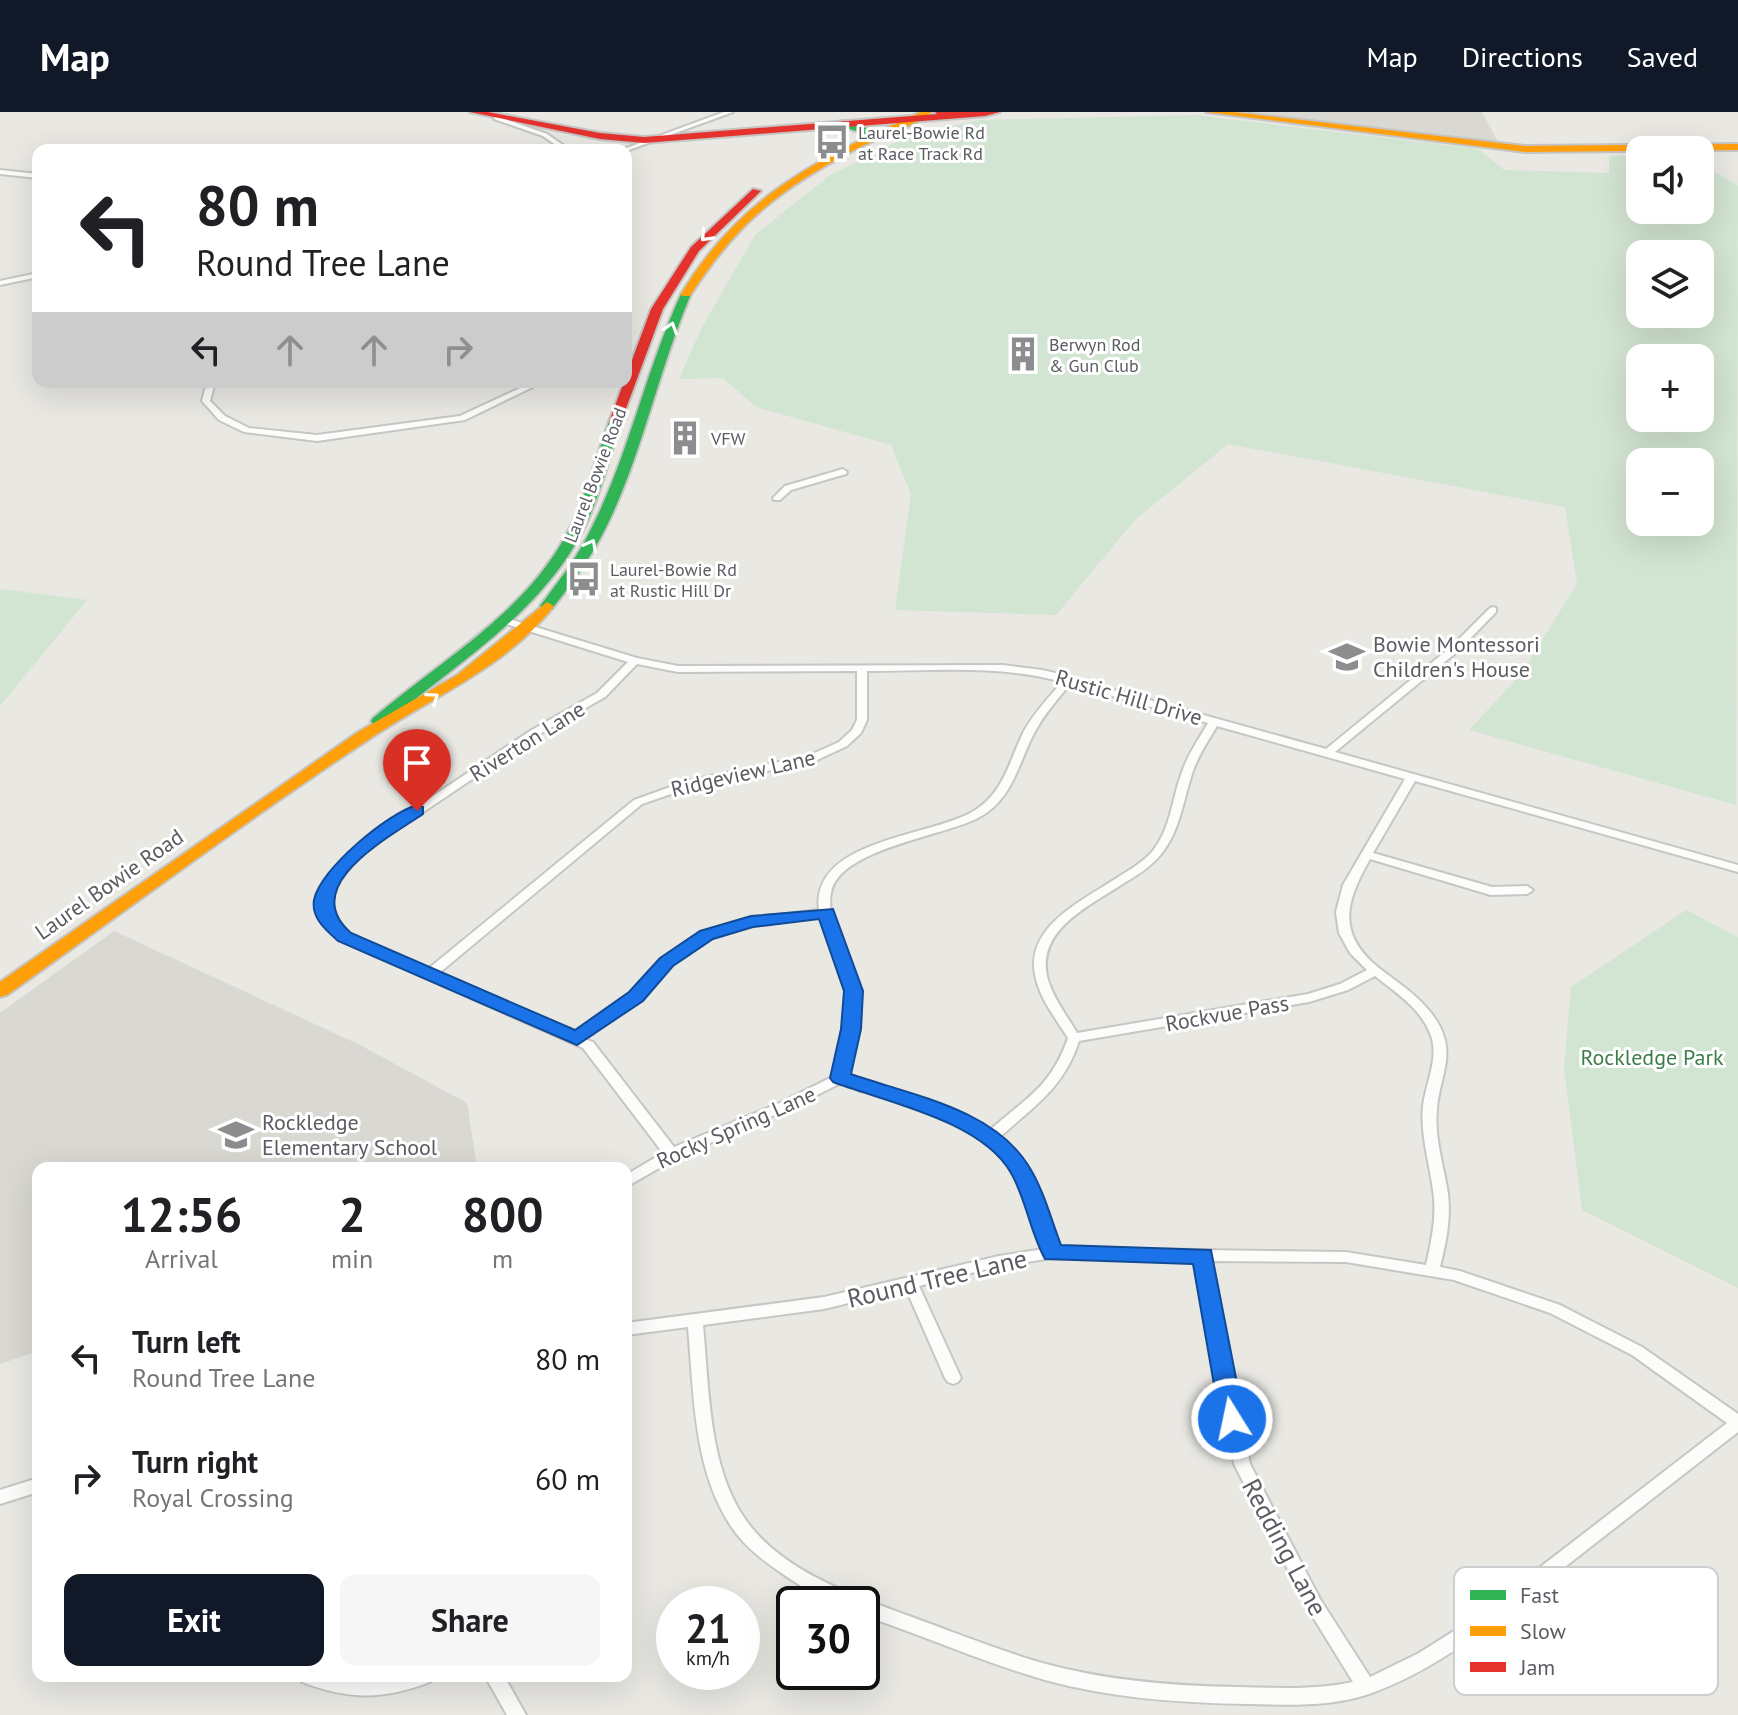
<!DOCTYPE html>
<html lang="en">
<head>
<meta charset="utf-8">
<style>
  body { margin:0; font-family:"PT Sans",sans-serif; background:#f6f6f6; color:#202124; height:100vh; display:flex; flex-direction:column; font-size:30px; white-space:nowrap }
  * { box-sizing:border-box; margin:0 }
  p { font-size:26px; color:#757577 }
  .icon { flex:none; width:44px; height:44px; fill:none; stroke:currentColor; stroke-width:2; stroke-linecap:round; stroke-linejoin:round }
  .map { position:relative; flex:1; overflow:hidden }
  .side { position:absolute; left:32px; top:1050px; width:600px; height:520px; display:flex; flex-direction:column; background:#fff; border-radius:16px; box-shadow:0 8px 32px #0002 }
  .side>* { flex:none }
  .banner { position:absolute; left:32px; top:32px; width:600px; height:244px; border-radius:16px; box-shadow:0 8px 32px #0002; background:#fff; color:#202124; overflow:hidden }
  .controls { position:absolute; left:1626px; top:24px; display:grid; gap:16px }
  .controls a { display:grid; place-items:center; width:88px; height:88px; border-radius:16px; background:#fff; box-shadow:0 8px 32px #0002; font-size:40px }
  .speed { position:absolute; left:656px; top:1474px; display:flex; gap:16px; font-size:40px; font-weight:700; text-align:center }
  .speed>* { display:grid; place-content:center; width:104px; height:104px; border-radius:50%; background:#fff; box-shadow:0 8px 32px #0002; line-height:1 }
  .speed small { font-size:20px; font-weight:400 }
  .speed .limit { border:4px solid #111; border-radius:12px; background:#fff; color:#111 }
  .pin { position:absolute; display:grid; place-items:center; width:68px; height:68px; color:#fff; margin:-82px -34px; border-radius:50% 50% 50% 0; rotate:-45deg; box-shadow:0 0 8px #0007 }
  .pin .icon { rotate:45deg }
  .me { position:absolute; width:88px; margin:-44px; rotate:350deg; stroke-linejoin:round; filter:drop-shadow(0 0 6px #0008) }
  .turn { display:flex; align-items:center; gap:28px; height:168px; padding:0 32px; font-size:36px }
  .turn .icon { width:104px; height:104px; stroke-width:2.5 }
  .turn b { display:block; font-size:56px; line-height:68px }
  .lanes { display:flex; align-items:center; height:76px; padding:0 32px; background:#0003; justify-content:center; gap:40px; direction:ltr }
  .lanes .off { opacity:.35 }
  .eta { display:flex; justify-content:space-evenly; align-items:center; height:136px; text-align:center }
  .eta b { font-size:48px; font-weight:700; line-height:56px }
  .primary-button { display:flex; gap:16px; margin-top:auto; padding:16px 32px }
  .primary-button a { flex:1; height:92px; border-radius:16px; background:#111827; color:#fff; font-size:32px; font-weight:700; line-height:92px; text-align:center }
  .primary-button a+a { background:#f6f6f6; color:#202124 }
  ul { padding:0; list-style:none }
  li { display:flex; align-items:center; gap:24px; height:120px; padding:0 32px }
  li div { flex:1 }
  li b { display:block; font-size:30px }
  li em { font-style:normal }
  header { display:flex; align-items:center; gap:48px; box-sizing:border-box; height:112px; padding:0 40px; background:#111827; color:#fff }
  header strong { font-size:38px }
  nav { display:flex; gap:44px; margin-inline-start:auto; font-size:28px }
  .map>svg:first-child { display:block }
  .education { fill:#d9d8d2 }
  .green { fill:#d2e4d2; fill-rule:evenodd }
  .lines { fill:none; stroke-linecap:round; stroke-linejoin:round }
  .street-casing { stroke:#c6c6c5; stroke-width:4 }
  .fast-casing { stroke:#c5c5c3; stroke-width:4 }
  .slow-casing { stroke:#c5c5c3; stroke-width:4 }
  .jam-casing { stroke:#c5c5c3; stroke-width:4 }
  .street { fill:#fcfcfb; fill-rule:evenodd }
  .fast { fill:#30b455; fill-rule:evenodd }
  .slow { fill:#ff9f0a; fill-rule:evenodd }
  .jam { fill:#e5322d; fill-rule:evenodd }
  .oneway { stroke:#fff }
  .route { fill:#1a73e8; stroke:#114b97; stroke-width:2 }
  .labels { text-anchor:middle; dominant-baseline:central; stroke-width:6; stroke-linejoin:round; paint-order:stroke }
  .far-poi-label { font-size:18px; fill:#5a5c61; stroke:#fff; text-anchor:start }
  .far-street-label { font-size:18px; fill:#5a5c61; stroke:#fff }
  .poi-label { font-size:22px; fill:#5a5c61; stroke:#fff; text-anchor:start }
  .street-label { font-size:22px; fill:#5a5c61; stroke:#fff }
  .park-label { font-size:22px; fill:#3d7d48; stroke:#fff }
  .near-street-label { font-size:26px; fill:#5a5c61; stroke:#fff }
  .key { fill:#fff; stroke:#ceced0; stroke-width:2 }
  .key-label { font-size:22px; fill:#5a5c61 }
</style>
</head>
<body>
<header>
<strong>Map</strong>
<nav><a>Map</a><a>Directions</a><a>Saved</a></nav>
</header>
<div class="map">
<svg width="1738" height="1603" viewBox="0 0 1738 1603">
  <rect width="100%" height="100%" fill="#e9e8e3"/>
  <path class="education" d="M1233,0H1482L1499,32L1319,13Z
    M114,819L360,933L467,991L477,1056H38V1239L0,1252V901Z"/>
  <path class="green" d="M1196,3L1479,37L1504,58L1609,61V44L1640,43V98H1700V51L1738,74L1736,693L1469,618L1523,560L1577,471L1565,395L1228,332L1135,408L1056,503L895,498L911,382L891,333L756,295L723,266L679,267L701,217L755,123L829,64L910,23L980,8ZM1700,142V202H1640V142ZM1700,246V306H1640V246ZM1700,350V410H1640V350Z
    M0,477L87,488L0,594Z
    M1686,798L1738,825V1176L1582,1098L1564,956L1571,875Z"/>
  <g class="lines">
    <g class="street-casing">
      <path id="street" d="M724,0H733L626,39L621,38Z
        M496,4L547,22L570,38H563L543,24L494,7Z
        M0,58L38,62V66L0,62Z
        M38,161V165L0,173V169Z
        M207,270H215L210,289L225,304L249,316L317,323L460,304L533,270H543L465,308L317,329L244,320L219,308L202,289Z
        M843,357L847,360L846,362L791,378L780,388H774L773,386L785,374Z
        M1493,495L1496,496V500L1458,539L1335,640L1738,753V760L1415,669L1373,741L1492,775L1527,774L1533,778L1527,782L1491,783L1370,747C1348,786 1336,817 1373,851C1387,863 1403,873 1416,885C1428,896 1440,910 1444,925C1452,949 1438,973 1437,997C1434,1026 1444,1054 1448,1082C1451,1107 1446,1131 1440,1155L1460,1159L1560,1193L1642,1235L1738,1302V1320C1679,1366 1620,1412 1561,1458C1501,1505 1442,1556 1369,1582C1330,1595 1289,1593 1249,1592C1180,1591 1111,1586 1045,1568C982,1550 923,1523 862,1503V1492C854,1492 845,1494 837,1492C823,1489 796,1471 783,1462C765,1450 746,1436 733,1417C693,1360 694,1282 688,1215L626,1223V1211L824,1185L999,1144L1044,1137C1034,1106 1026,1071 1005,1045C972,1006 889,987 841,971L791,996L682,1043L626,1075V1063L663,1041L583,936L341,828L328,818L317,799L323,771L360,733L530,619L597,581L628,550L503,511V507H509L637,546L678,554L1003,553L1042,558L1073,565L1074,567L1326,637L1451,535L1490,496ZM637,552L678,560L857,559V608L852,618L839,630L808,644L687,669L634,688L428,857L349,822L337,813L329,799L335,772L368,737L538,623L605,585ZM867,559C931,559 999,552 1062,570C1049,585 1034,601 1024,619C1009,649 1004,682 972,700C929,725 810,728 819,798L751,806L702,820L663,847L632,882L574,922L438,862L642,692L694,674L815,649L847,634L861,621L867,608ZM1070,572L1208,611C1199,627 1188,642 1182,660C1172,686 1171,717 1152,740C1141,752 1126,760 1112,769C1078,791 1023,817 1036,867C1041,888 1056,907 1068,926C1051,975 1026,986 990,1018C947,991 895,979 847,964C854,935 866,903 859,873C852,845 825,810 831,781C838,737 944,724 978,706C1015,687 1018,648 1037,616C1046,600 1059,586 1070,572ZM1217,614L1405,667L1343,773L1336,800L1339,821L1350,841L1367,858L1340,872L1308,882L1077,921C1067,904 1054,887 1048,868C1034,818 1090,794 1124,771C1138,763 1152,754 1162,741C1180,718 1183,689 1192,662C1197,645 1208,629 1217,614ZM821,805C828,829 842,852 847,877C852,905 840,936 834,964L782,990L674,1035L593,930L585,927L640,888L671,853L710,826L752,814ZM1375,864C1395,880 1420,896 1430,921C1440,945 1426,970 1423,994C1420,1025 1431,1055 1434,1086C1436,1108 1431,1131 1426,1153L1346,1140L1058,1136C1044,1095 1032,1055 1000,1025C1035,993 1063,977 1079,929L1309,890L1348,878ZM1053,1146L1197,1148L1234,1352L1308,1497L1353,1570C1316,1578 1277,1576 1239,1575C1174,1574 1109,1569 1046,1552C999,1539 954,1520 909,1504C852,1483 781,1459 745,1407C708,1354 709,1275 703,1213L824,1197L906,1177L945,1266L948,1270L953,1272L958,1270L961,1266L919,1174L999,1154ZM1211,1149L1346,1150L1454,1168L1550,1201L1632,1243L1727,1311L1473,1507L1419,1541L1370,1565L1320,1487L1250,1352Z
        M38,1366V1380L0,1392V1378Z
        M299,1564H334L366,1568L399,1564H433L430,1570C382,1588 350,1588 302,1570Z
        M485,1564H504L526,1603H507Z"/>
    </g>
    <g class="fast-casing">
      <path id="fast" d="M843,9L869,17L871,19L866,22L840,14Z
        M686,179L691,182C657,261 641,350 601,425C587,451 570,474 552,497H542L540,494C557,471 575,449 588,423C628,347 645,260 681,182Z
        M615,306L621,310C608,348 599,390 579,426C534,506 453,554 385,612H373L371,609L373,606C440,549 522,503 565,425C585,390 595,348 609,310Z"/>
    </g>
    <g class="slow-casing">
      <path id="slow" d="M921,0H932C912,15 883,24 860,35C781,76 738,109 690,184H682L681,182C742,82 818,47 921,0Z
        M1206,0H1233L1525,34L1738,32V38L1525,40Z
        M547,490L554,494C506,556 431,585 368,628C245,709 127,798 7,883L0,885V870L358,620L457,563Z"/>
    </g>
    <g class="jam-casing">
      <path id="jam" d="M470,0H488L600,21L644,25L937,2L935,0H1000L985,4L644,31L600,27Z
        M753,77L761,79L699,139L663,197L621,310L611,313L609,310L651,197L691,135Z"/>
    </g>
    <use href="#street" class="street"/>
    <use href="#fast" class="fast"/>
    <use href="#slow" class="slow"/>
    <use href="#jam" class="jam"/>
  </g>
  <defs><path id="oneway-chevron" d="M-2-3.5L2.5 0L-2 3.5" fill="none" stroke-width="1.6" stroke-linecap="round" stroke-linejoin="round" transform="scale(2)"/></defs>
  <g class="oneway">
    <use href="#oneway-chevron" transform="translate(706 124) rotate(133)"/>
    <use href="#oneway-chevron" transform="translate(671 216) rotate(-72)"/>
    <use href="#oneway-chevron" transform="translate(591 433) rotate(-62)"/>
    <use href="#oneway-chevron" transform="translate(433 586) rotate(-35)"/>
  </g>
  <path class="route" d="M417,693L423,695V702C388,726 297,774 351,821L575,918L629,880L660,846L700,819L751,804L833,797L863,879L861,917L851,962C910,983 992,996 1028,1053C1043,1076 1051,1107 1061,1133L1211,1138L1244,1307L1241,1314L1232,1317L1224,1314L1220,1307L1193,1152L1045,1147C1030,1120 1026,1087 1011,1061C982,1009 886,990 833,970L830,966L841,917L844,879L819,807L753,815L713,827L673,854L643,889L577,933L338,829C326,818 311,806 314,788C320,757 388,701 417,693Z"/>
  <defs>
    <g id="bus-bare" transform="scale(2.76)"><path d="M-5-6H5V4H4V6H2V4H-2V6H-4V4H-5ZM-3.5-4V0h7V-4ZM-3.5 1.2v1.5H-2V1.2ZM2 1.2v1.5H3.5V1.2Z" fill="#8c8d8e" stroke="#fff" stroke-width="2.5" paint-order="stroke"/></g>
    <g id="building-bare" transform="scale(2.76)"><path d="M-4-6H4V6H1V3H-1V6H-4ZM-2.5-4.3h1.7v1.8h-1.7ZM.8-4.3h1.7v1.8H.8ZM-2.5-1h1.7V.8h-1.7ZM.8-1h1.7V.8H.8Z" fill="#8c8d8e" stroke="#fff" stroke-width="2.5" paint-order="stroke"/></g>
    <g id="school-bare" transform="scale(2.76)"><path d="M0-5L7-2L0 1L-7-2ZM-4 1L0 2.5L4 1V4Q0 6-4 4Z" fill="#8c8d8e" stroke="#fff" stroke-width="2.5" paint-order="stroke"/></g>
  </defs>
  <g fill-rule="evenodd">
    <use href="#bus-bare" x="832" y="30"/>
    <use href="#building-bare" x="1023" y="242"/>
    <use href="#building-bare" x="685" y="326"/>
    <use href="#bus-bare" x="584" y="467"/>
    <use href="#school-bare" x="1347" y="545"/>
    <use href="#school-bare" x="236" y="1023"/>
  </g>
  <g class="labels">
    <g class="far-poi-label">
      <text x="858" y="20">Laurel-Bowie Rd<tspan x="858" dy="21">at Race Track Rd</tspan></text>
      <text x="1049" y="232">Berwyn Rod<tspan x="1049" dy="21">&amp; Gun Club</tspan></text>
      <text x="711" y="326">VFW</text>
      <text x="610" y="457">Laurel-Bowie Rd<tspan x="610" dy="21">at Rustic Hill Dr</tspan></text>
    </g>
    <g class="far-street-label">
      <text transform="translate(595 363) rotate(-69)">Laurel Bowie Road</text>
    </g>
    <g class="poi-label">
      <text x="1373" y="532">Bowie Montessori<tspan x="1373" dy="25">Children's House</tspan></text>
      <text x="262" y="1010">Rockledge<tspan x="262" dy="25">Elementary School</tspan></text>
    </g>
    <g class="street-label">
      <text transform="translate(1129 585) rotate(16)">Rustic Hill Drive</text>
      <text transform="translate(527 629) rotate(-32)">Riverton Lane</text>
      <text transform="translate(743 661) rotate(-13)">Ridgeview Lane</text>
      <text transform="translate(109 772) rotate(-35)">Laurel Bowie Road</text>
      <text transform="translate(1227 901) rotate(-10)">Rockvue Pass</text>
      <text transform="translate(736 1015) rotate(-24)">Rocky Spring Lane</text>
    </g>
    <g class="park-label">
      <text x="1652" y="945">Rockledge Park</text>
    </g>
    <g class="near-street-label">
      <text transform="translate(937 1166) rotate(-13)">Round Tree Lane</text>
      <text transform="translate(1285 1435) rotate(62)">Redding Lane</text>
    </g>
  </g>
  <rect x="1454" y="1455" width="264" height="128" rx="12" class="key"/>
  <rect x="1470" y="1478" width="36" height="10" fill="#30b455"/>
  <rect x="1470" y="1514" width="36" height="10" fill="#ff9f0a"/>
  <rect x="1470" y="1550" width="36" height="10" fill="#e5322d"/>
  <g class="key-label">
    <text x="1520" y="1491">Fast</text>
    <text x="1520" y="1527">Slow</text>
    <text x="1520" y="1563">Jam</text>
  </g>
</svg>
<div class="controls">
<a><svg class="icon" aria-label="sound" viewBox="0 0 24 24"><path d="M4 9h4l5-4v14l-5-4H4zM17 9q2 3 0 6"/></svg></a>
<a><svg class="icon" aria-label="layers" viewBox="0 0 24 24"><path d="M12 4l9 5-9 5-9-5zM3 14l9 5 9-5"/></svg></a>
<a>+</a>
<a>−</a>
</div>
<div class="speed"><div>21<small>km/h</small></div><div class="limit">30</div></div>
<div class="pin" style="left:417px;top:699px;background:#d93025"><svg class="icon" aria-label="arrive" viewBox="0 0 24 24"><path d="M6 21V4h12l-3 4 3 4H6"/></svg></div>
<svg class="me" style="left:1232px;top:1307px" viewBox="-20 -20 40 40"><circle r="17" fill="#1a73e8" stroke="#fff" stroke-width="3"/><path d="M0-11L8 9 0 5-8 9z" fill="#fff"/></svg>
<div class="banner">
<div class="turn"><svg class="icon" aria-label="left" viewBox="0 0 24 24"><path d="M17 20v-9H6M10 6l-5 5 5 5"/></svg><div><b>80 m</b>Round Tree Lane</div></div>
<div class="lanes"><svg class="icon" aria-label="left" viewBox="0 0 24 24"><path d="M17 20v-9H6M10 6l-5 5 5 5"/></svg><svg class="icon off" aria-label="ahead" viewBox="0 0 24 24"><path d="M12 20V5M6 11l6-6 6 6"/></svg><svg class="icon off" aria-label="ahead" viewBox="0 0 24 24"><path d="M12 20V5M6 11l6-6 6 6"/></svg><svg class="icon off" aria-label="right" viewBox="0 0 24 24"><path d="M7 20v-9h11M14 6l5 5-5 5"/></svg></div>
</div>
<section class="side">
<div class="eta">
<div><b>12:56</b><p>Arrival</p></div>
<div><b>2</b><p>min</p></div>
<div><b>800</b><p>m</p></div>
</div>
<ul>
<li><svg class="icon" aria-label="left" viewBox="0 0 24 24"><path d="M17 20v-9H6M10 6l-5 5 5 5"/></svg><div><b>Turn left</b><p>Round Tree Lane</p></div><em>80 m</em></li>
<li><svg class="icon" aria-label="right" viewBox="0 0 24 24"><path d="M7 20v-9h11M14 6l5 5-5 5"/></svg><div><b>Turn right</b><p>Royal Crossing</p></div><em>60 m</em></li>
</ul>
<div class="primary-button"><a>Exit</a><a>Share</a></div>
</section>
</div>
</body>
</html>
